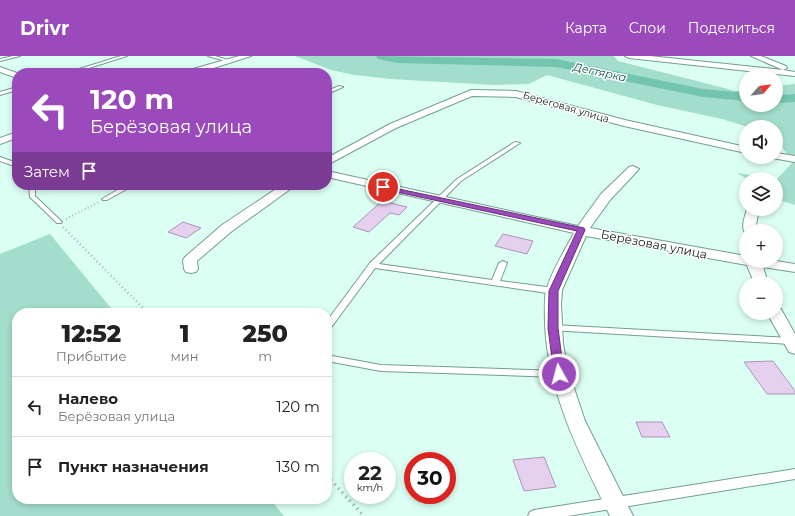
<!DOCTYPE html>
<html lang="ru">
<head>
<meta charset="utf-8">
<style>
  body { margin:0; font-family:Montserrat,sans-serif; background:#f2f2f2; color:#222; height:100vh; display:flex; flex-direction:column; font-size:15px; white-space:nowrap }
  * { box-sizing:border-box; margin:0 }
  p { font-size:13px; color:#767676 }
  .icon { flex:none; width:22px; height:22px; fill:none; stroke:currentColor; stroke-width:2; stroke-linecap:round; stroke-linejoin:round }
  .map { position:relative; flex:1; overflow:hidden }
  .details { position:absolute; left:12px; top:252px; width:320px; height:196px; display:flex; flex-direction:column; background:#fff; border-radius:16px; box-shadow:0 2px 6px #0003 }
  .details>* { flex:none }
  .banner { position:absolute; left:12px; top:12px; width:320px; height:122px; border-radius:16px; box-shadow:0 2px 6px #0003; background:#9a4aba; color:#fff; overflow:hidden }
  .needle { width:26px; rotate:62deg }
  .fabs { position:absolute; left:739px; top:12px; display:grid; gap:8px }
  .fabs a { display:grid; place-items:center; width:44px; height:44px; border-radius:50%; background:#fff; box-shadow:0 2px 6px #0003; font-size:20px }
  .speed { position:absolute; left:344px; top:396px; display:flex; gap:8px; font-size:20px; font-weight:700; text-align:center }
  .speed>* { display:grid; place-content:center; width:52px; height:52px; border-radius:50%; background:#fff; box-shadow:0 2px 6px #0003; line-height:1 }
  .speed small { font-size:10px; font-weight:400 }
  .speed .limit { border:6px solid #d22; background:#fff; color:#111 }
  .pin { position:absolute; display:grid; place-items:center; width:34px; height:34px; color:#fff; margin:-17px; border:2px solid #fff; border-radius:50%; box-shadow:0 1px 4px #0007 }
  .me { position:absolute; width:44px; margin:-22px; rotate:353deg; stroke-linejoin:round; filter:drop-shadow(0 0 3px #0008) }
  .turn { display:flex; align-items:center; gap:14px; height:84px; padding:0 12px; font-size:18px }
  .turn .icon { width:52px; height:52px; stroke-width:2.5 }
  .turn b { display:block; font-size:28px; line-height:34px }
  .then { display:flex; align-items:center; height:38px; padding:0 12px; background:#0003; gap:8px; font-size:15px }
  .eta { display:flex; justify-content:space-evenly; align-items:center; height:68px; text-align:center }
  .eta b { font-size:24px; font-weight:800; line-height:28px }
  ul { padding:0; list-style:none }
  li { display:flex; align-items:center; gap:12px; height:60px; padding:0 12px; border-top:1px solid #e0e0e0 }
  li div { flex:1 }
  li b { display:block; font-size:15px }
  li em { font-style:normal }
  header { display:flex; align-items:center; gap:24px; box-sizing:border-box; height:56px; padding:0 20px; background:#9a4aba; color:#fff }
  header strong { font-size:19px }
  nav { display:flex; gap:22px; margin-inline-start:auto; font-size:14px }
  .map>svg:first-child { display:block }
  .green { fill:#a3decc }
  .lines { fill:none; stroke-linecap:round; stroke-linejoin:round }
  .river { fill:#74c5ae; fill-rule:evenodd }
  .building { fill:#e6d0f0; stroke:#ab96b5 }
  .service-casing { stroke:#749d91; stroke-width:2 }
  .minor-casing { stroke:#749d91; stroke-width:2 }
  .path-far2 { stroke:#9dbab1; stroke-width:2; stroke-dasharray:1 2.5; stroke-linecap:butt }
  .path-far1 { stroke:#9dbab1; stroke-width:2.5; stroke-dasharray:1 3; stroke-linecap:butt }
  .path { stroke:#9dbab1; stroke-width:3.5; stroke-dasharray:1.5 4; stroke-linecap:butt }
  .service { fill:#fff; fill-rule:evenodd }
  .minor { fill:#fff; fill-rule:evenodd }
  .route { fill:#9a4aba; stroke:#643079 }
  .labels { text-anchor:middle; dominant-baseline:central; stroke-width:3; stroke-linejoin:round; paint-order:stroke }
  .far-street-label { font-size:10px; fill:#0f201b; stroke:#fff }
  .far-water-label { font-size:11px; font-style:italic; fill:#095041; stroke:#fff }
  .street-label { font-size:12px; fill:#0f201b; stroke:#fff }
</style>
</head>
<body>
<header>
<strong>Drivr</strong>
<nav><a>Карта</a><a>Слои</a><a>Поделиться</a></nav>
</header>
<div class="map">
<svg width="795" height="460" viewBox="0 0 795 460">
  <rect width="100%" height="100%" fill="#dcfff4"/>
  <path class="green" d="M295,0H614L618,5L736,35L746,34V49H776V30L795,28V149L776,143V123H747L737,117L777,123L792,107L776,80V71H748L722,63L657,49L547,19L529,28L494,29L391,23L354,19L331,14Z
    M50,178L115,257H17V443H270L284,460H0V198Z"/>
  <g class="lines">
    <path class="river" d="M376,0L556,3L703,33L746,37V45L703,41L556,11L397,7L378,3Z
      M795,38V46L776,47V39Z"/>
  </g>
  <path class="building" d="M382,145L407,151L399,159L390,157L369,176L353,171Z
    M183,166L201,172L186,182L168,176Z
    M503,178L533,185L527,198L495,190Z
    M773,305L795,335V338H767L744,306Z
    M636,366H662L670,381H642Z
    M544,401L556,431L524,435L513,404Z"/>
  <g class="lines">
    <g class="service-casing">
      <path id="service" d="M13,0H20L0,5V3Z
        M121,0H127L73,17H66Z
        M208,0H215L231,5L229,6Z
        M339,30L343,31L327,38V35Z
        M17,31V34L0,39V36Z
        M515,86L520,87L461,125L379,208L492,224L499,207L503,205L507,207L500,225L554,232L557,233L558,235L557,237L554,238L375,212L330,273L327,274V265L370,207L457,123Z
        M0,101L17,107V111L0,105Z
        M29,129H35V140L61,165L62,166L61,167H57L30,141Z
        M126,129H134L107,144H103L102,143Z
        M553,269L790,282L793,283L794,285L793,287L790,288L550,274L549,272L550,270Z
        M327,299L381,309L559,315L562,316L564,318L562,320L559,321L381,315L327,305Z
        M795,413V423L568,460H528L530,456L534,454Z"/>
    </g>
    <g class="minor-casing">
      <path id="minor" d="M239,0H251L198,17H185L186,15Z
        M625,0H650L783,14L751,0H761L786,10L787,12L783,14L795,16V20L629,2Z
        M0,11L17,17V22L0,16Z
        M471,34L516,35L625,64L746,91V97L624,70L516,41L472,40L396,72L327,109V102L390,68Z
        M17,76V82L0,88V82Z
        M776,97L795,100V106L772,102L771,101H776Z
        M633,110L639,113L610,144L590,172L746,200V205H776L795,208V216L763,211L768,227H754L747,209L586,180L562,234L561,248L563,288L568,314L585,365L633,460H610C580,399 548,338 545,268C545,257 544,245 546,235C551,216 565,194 574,177L327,121V115L578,170L601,138L629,111Z
        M282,129H296L232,175L197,205L198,213L196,216L191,217L186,216L184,213L183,204L185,201L222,169Z
        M747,153H759L756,169L757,175H746V178C740,171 745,161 747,153Z
        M776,252L781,253L795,278V298L789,296L767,257H776Z"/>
    </g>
    <path class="path-far2" d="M66,163L99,146"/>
    <path class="path-far1" d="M63,171L148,257"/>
    <path class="path" d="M327,420L364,460"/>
    <use href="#service" class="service"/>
    <use href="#minor" class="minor"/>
  </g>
  <path class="route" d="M380,129L584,172L585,174L558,235V272L564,318L563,321H555L554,318L548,272L549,235L577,175L383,133L380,132Z"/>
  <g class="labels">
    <g class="far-street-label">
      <text transform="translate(566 51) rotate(16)">Береговая улица</text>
    </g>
    <g class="far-water-label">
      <text transform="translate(600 16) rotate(12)">Дегтярка</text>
    </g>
    <g class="street-label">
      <text transform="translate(654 188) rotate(11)">Берёзовая улица</text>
    </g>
  </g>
</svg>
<div class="fabs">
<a><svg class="needle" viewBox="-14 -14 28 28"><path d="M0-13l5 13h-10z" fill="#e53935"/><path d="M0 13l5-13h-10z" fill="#767676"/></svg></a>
<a><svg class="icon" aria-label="sound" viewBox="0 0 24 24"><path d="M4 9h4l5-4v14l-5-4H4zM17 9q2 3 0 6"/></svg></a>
<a><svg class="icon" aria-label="layers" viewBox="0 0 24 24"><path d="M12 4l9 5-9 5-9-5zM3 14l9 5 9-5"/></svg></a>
<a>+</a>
<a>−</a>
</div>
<div class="speed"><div>22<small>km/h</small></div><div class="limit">30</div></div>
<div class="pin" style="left:383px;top:131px;background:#d93025"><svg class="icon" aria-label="arrive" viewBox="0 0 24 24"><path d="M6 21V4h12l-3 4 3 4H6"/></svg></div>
<svg class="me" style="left:559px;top:318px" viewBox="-20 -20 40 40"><circle r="17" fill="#9a4aba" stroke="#fff" stroke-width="3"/><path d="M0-11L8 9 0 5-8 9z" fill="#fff"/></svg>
<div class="banner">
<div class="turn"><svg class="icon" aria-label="left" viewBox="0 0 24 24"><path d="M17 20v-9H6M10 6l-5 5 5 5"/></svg><div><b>120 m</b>Берёзовая улица</div></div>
<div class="then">Затем<svg class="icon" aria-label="arrive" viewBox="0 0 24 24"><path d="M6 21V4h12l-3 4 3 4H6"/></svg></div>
</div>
<section class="details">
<div class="eta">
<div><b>12:52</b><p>Прибытие</p></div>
<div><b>1</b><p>мин</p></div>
<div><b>250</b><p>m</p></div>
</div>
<ul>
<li><svg class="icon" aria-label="left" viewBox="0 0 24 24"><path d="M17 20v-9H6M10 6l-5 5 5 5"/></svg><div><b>Налево</b><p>Берёзовая улица</p></div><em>120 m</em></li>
<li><svg class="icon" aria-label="arrive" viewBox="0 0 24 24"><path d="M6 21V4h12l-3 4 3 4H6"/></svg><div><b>Пункт назначения</b></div><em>130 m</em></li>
</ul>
</section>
</div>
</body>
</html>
